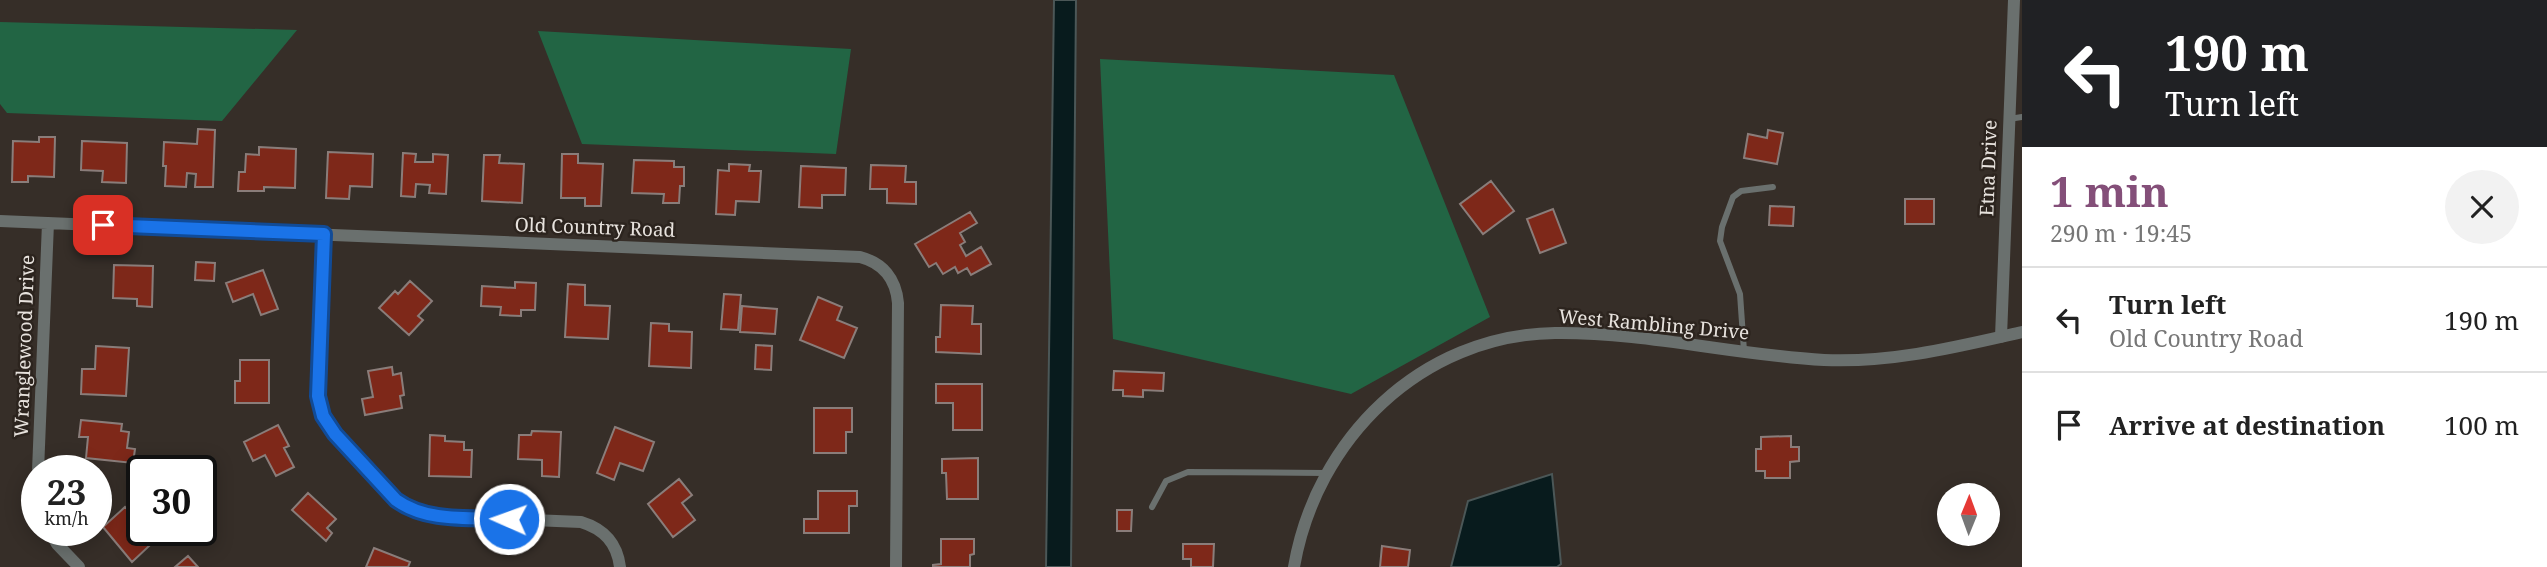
<!DOCTYPE html>
<html lang="en">
<head>
<meta charset="utf-8">
<style>
  body { margin:0; font-family:"Noto Serif",serif; background:#f2f2f2; color:#222; height:100vh; display:flex; flex-direction:column; font-size:26px; white-space:nowrap }
  * { box-sizing:border-box; margin:0 }
  p { font-size:23px; color:#767676 }
  .icon { flex:none; width:38px; height:38px; fill:none; stroke:currentColor; stroke-width:2; stroke-linecap:round; stroke-linejoin:round }
  .map { position:relative; flex:1; overflow:hidden }
  .details { display:flex; flex-direction:column; background:#fff; width:525px }
  .details>* { flex:none }
  .hud { background:#202124; color:#fff; overflow:hidden }
  .needle { width:46px; rotate:1deg }
  .buttons { position:absolute; left:1937px; top:483px; display:grid; gap:14px }
  .buttons a { display:grid; place-items:center; width:63px; height:63px; border-radius:50%; background:#fff; box-shadow:0 4px 18px #0003; font-size:35px }
  .speed { position:absolute; left:21px; top:455px; display:flex; gap:14px; font-size:35px; font-weight:700; text-align:center }
  .speed>* { display:grid; place-content:center; width:91px; height:91px; border-radius:50%; background:#fff; box-shadow:0 4px 18px #0003; line-height:1 }
  .speed small { font-size:18px; font-weight:400 }
  .speed .limit { border:4px solid #111; border-radius:10px; background:#fff; color:#111 }
  .pin { position:absolute; display:grid; place-items:center; width:60px; height:60px; color:#fff; margin:-30px; border-radius:14px; box-shadow:0 4px 10px #0006 }
  .me { position:absolute; width:77px; margin:-38px; rotate:272deg; stroke-linejoin:round; filter:drop-shadow(0 0 5px #0008) }
  .turn { display:flex; align-items:center; gap:24px; height:147px; padding:0 28px; font-size:32px }
  .turn .icon { width:91px; height:91px; stroke-width:2.5 }
  .turn b { display:block; font-size:49px; line-height:60px }
  .round { display:grid; place-items:center; flex:none; width:74px; height:74px; border-radius:37px; background:#f2f2f2 }
  .overview { display:flex; align-items:center; justify-content:space-between; height:119px; padding:0 28px }
  h1 { font-size:42px; font-weight:700; line-height:52px; color:#844f79 }
  ul { padding:0; list-style:none }
  li { display:flex; align-items:center; gap:21px; height:105px; padding:0 28px; border-top:2px solid #e0e0e0 }
  li div { flex:1 }
  li b { display:block; font-size:26px }
  li em { font-style:normal }
  main { display:flex; flex:1; min-height:0 }
  .map>svg:first-child { display:block }
  .green { fill:#226544 }
  .water { fill:#081b1d; stroke:#4b5757; stroke-width:2 }
  .building { fill:#7e2819; stroke:#8a7d7a; stroke-width:2 }
  .lines { fill:none; stroke-linecap:round; stroke-linejoin:round }
  .lane { stroke:#6a706e; stroke-width:6 }
  .street { stroke:#6a706e; stroke-width:12 }
  .route-casing { stroke:#114b97; stroke-width:18 }
  .route { stroke:#1a73e8; stroke-width:12 }
  .labels { text-anchor:middle; dominant-baseline:central; stroke-width:5; stroke-linejoin:round; paint-order:stroke }
  .street-label { font-size:19px; fill:#e7e2dd; stroke:#2c241e }
</style>
</head>
<body>
<main>
<div class="map">
<svg width="2022" height="567" viewBox="0 0 2022 567">
  <rect width="100%" height="100%" fill="#362e28"/>
  <path class="green" d="M0,22L297,30L222,121L7,113L0,104Z
    M538,31L851,49L836,154L582,144Z
    M1100,59L1394,75L1490,317L1351,394L1113,339Z"/>
  <path class="water" d="M1054,0H1076L1071,567H1046Z
    M1552,474L1561,564L1557,567H1451L1468,501Z"/>
  <path class="building" d="M198,129L215,130L213,187H195L196,174L187,173L186,187L165,186L166,166H163L164,142L197,144Z
    M1768,130L1783,133L1777,164L1744,158L1748,134L1767,138Z
    M39,137H55L54,177L28,176V182H12L13,141L39,142Z
    M82,141L127,143L126,183L102,182L103,171L81,170Z
    M259,147L296,149L295,188L264,187V191H238L239,172H245L246,154L259,155Z
    M328,152L373,154L372,187L350,186L349,199L326,198Z
    M403,153L416,154L415,162H433V154L448,155L446,194L429,193L430,185L416,184L415,197L401,196Z
    M562,154H578V163L603,164L601,206H585V198H561Z
    M484,155H500L499,163L524,164L522,203L482,201Z
    M634,160L674,161V167H684V186H680L679,203H663L664,194L632,193Z
    M729,164L750,165L749,171H761L759,202L736,201L735,215L716,214L718,170L729,171Z
    M871,165L906,166L905,182H916V204L887,203V189H870Z
    M801,166L846,168L845,195H822V208L799,207Z
    M1491,181L1514,211L1483,234L1460,204Z
    M1905,199H1934V224H1905Z
    M1770,206L1794,207L1793,226L1769,225Z
    M1553,209L1566,243L1540,253L1527,219Z
    M970,212L977,223L960,233L965,242L960,245L966,256L981,247L991,264L971,275L967,268L958,273L955,267L943,274L936,263L929,267L915,244Z
    M196,262L215,263L214,281L195,280Z
    M114,265L153,266L152,307L137,306V299L113,298Z
    M263,270L278,309L261,315L253,294L233,302L226,283Z
    M410,281L432,301L418,316L423,320L409,335L379,308L395,291L398,294Z
    M515,282L536,283L535,310H521V316L500,315L501,307L481,306L482,286L515,288Z
    M568,284L585,285V305L610,306L608,339L565,337Z
    M724,294L741,295L738,330L721,329Z
    M818,297L842,307L837,320L857,328L844,358L800,340Z
    M941,305L973,306L972,324H981V354L936,352V337H940Z
    M742,306L777,309L775,334L740,332Z
    M651,323L669,324V331L692,332L691,368L649,366Z
    M756,345L772,346L771,370L755,369Z
    M96,346L129,348L126,396L81,394L82,369H95Z
    M240,360H269V403H235V381H240Z
    M392,367L393,375L401,373L404,395L400,396L402,408L365,415L362,399L373,397L368,371Z
    M1114,371L1164,373L1163,391L1143,390V397L1123,396V390H1113Z
    M936,384H982V430H953V403H936Z
    M814,408H852V432H846V453H814Z
    M81,420L122,424L121,431L129,432L127,448L135,449L133,463L86,458L88,437H79Z
    M278,425L289,446L284,448L294,467L276,476L265,455L253,461L244,442Z
    M615,427L654,442L643,471L620,463L614,480L597,473Z
    M532,431L561,432L559,477L542,476V460L518,459L519,435H531Z
    M430,435L445,436V441L464,442V450H472L471,477L429,476Z
    M1791,436V447H1799V461L1790,462V478H1765V471H1756V449H1761V437Z
    M978,458V499H947L946,473H942V459Z
    M679,479L692,495L682,503L695,520L673,537L648,504Z
    M818,491H857V506H849V533H804V519H818Z
    M308,493L336,519L327,528L332,533L326,541L292,510Z
    M125,507L142,524V530L165,531L132,562L103,527Z
    M1117,510H1132L1131,531H1117Z
    M941,539H974V554L970,555V567H933V565L941,564Z
    M1183,544H1214L1213,567H1191V559H1183Z
    M1382,546L1410,550L1408,567H1380Z
    M374,548L410,562L408,567H366Z
    M188,556L198,567H175Z"/>
  <g class="lines">
    <path class="lane" d="M2009,119L2022,117
      M1744,351L1740,294L1720,241L1722,227L1733,197L1741,191L1773,187
      M1152,507L1166,481L1188,472L1325,473"/>
    <path class="street" d="M0,221L860,257C883,263 896,279 898,303L896,567
      M324,235L318,396L328,426L396,500L415,511L436,516L581,522C604,529 617,543 620,567
      M2001,337L2014,0
      M38,471L48,223
      M49,530L57,544L79,567
      M1294,567C1316,439 1421,335 1555,333C1645,332 1734,355 1824,360C1892,363 1956,347 2022,332"/>
  </g>
  <g class="lines">
    <g class="route-casing">
      <path id="route" d="M103,225L324,234L318,396L323,416L335,434L396,500C428,523 471,517 509,519"/>
    </g>
    <use href="#route" class="route"/>
  </g>
  <g class="labels">
    <g class="street-label">
      <text transform="translate(1988 168) rotate(-88)">Etna Drive</text>
      <text transform="translate(595 227) rotate(2)">Old Country Road</text>
      <text transform="translate(1654 324) rotate(5)">West Rambling Drive</text>
      <text transform="translate(24 346) rotate(-88)">Wranglewood Drive</text>
    </g>
  </g>
</svg>
<div class="buttons">
<a><svg class="needle" viewBox="-14 -14 28 28"><path d="M0-13l5 13h-10z" fill="#e53935"/><path d="M0 13l5-13h-10z" fill="#767676"/></svg></a>
</div>
<div class="speed"><div>23<small>km/h</small></div><div class="limit">30</div></div>
<div class="pin" style="left:103px;top:225px;background:#d93025"><svg class="icon" aria-label="arrive" viewBox="0 0 24 24"><path d="M6 21V4h12l-3 4 3 4H6"/></svg></div>
<svg class="me" style="left:509px;top:519px" viewBox="-20 -20 40 40"><circle r="17" fill="#1a73e8" stroke="#fff" stroke-width="3"/><path d="M0-11L8 9 0 5-8 9z" fill="#fff"/></svg>
</div>
<section class="details">
<div class="hud">
<div class="turn"><svg class="icon" aria-label="left" viewBox="0 0 24 24"><path d="M17 20v-9H6M10 6l-5 5 5 5"/></svg><div><b>190 m</b>Turn left</div></div>
</div>
<div class="overview"><div><h1>1 min</h1><p>290 m · 19:45</p></div><a class="round"><svg class="icon" aria-label="close" viewBox="0 0 24 24"><path d="M6 6l12 12M18 6L6 18"/></svg></a></div>
<ul>
<li><svg class="icon" aria-label="left" viewBox="0 0 24 24"><path d="M17 20v-9H6M10 6l-5 5 5 5"/></svg><div><b>Turn left</b><p>Old Country Road</p></div><em>190 m</em></li>
<li><svg class="icon" aria-label="arrive" viewBox="0 0 24 24"><path d="M6 21V4h12l-3 4 3 4H6"/></svg><div><b>Arrive at destination</b></div><em>100 m</em></li>
</ul>
</section>
</main>
</body>
</html>
